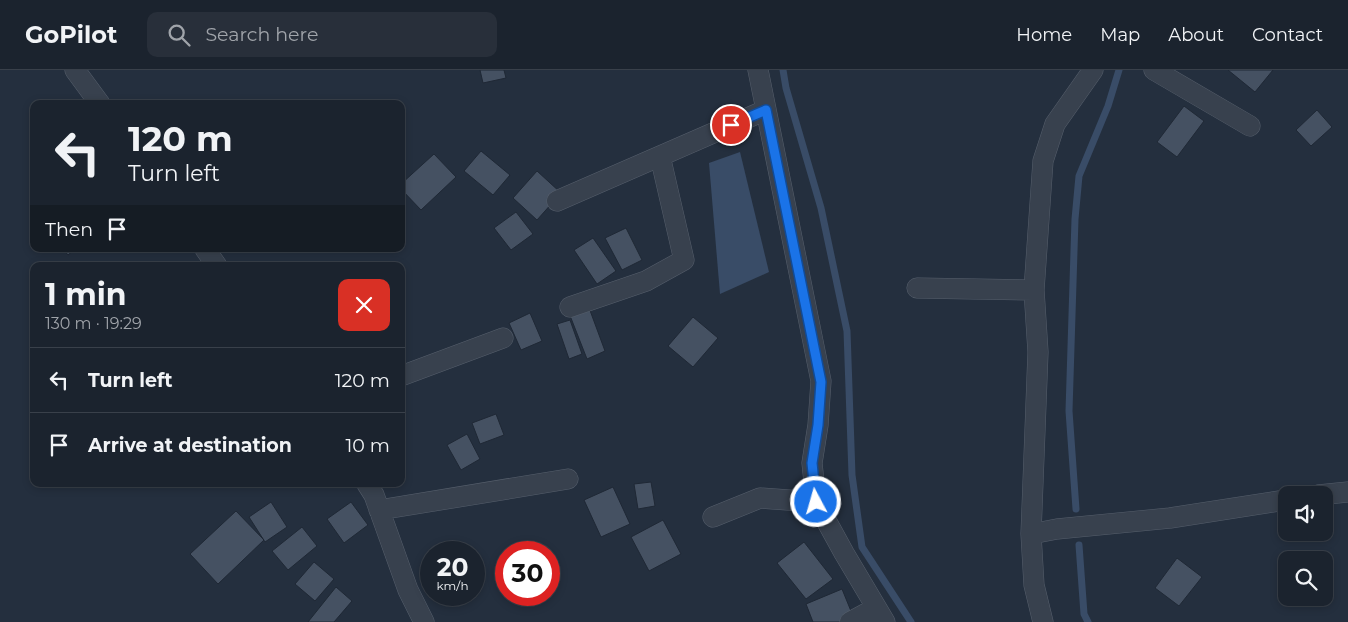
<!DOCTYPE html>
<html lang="en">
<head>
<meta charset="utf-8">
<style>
  body { margin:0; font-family:Montserrat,sans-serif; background:#282f3a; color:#f1f3f6; height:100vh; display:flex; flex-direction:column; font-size:19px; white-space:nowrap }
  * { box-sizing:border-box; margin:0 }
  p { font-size:16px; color:#a0a4aa }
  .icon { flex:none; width:28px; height:28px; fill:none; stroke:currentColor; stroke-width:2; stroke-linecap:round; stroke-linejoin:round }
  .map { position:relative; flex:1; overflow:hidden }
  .side { position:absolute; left:30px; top:192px; width:375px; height:225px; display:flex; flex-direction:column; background:#1b232e; border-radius:10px; box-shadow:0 2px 8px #0003,0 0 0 1px #39404a }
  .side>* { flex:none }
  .guide { position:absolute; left:30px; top:30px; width:375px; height:152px; border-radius:10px; box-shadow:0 2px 8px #0003,0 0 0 1px #39404a; background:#1b232e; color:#f1f3f6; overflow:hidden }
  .buttons { position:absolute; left:1278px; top:416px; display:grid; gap:10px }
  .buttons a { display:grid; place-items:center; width:55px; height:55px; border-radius:10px; background:#1b232e; box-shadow:0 2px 8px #0003,0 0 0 1px #39404a; font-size:25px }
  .speed { position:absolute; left:420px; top:471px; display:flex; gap:10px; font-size:25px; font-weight:700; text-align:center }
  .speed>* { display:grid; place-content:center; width:65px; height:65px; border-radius:50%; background:#1b232e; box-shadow:0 2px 8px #0003,0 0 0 1px #39404a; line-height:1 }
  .speed small { font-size:12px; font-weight:400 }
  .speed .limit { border:8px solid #d22; background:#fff; color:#111 }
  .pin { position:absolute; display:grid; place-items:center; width:42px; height:42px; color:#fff; margin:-21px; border:2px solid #fff; border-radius:50%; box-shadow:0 1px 5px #0007 }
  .me { position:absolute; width:55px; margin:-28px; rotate:354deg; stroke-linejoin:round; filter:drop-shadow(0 0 4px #0008) }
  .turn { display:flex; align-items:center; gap:18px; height:105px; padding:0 15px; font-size:22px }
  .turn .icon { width:65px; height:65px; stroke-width:2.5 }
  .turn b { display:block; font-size:35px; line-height:42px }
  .then { display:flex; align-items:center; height:48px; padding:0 15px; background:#0003; gap:10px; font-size:19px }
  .round { display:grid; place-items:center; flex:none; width:52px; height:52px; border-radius:10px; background:#282f3a }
  .headline { display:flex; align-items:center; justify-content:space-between; height:85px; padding:0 15px }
  h1 { font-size:30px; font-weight:700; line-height:38px }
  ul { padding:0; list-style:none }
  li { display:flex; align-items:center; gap:15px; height:65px; padding:0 15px; border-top:1px solid #39404a }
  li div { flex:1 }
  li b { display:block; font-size:19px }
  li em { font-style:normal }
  header { display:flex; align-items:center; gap:30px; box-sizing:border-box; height:70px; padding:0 25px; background:#1b232e; border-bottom:1px solid #39404a }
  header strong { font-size:24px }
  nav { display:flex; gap:28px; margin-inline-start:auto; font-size:18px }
  .search { width:350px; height:45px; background:#282f3a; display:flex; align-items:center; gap:12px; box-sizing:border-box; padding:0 18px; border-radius:10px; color:#a0a4aa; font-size:19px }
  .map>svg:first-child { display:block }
  .water { fill:#394c67 }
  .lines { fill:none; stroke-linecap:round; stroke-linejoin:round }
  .stream { stroke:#394c67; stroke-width:7 }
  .building { fill:#455162; stroke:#1f2835 }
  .minor-casing { stroke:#565f6c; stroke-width:21 }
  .minor { stroke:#38414e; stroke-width:20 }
  .route-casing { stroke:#114b97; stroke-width:12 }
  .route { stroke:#1a73e8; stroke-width:9 }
</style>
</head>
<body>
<header>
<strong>GoPilot</strong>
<div class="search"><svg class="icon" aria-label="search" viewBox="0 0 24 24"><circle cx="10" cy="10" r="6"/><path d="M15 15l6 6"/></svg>Search here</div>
<nav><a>Home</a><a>Map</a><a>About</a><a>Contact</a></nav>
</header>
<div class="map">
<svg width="1348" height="552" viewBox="0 0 1348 552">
  <rect width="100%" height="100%" fill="#242f3e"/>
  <path class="water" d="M740,82L769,202L720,224L709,93Z"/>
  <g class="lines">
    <path class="stream" d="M783,0L786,18L821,138L847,261L852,405L862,477L911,552
      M1076,439L1069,341L1075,149L1079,106L1108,36L1119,0
      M1079,475L1084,544L1088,552"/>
  </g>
  <path class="building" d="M480,0H504L506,8L483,13Z
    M1228,0H1273L1255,22Z
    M1184,36L1204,51L1177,87L1157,72Z
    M1317,40L1332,57L1311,76L1296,60Z
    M481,81L510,105L493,125L464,101Z
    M434,84L456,107L421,140L401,119V114Z
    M537,101L561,123L537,150L513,128Z
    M516,142L533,164L511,180L494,158Z
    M626,158L642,190L622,200L605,168Z
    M593,168L616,201L597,214L574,180Z
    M63,179H75L68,185Z
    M588,235L605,281L587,289L569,243Z
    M530,243L542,271L521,280L509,253Z
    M693,247L718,268L693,297L668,276Z
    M570,250L582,284L569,289L557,254Z
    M496,344L504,365L480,374L472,353Z
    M467,364L480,389L461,400L447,375Z
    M651,412L655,436L638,439L634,414Z
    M613,417L630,454L601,467L584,430Z
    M271,432L287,457L265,472L249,447Z
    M351,432L368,455L344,473L327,449Z
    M236,441L264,470L218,514L190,484Z
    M663,450L681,484L649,501L631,467Z
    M302,457L317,476L288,500L272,481Z
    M804,472L833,509L806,529L777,493Z
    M1177,488L1202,507L1179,536L1155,518Z
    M314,492L334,509L315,531L295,514Z
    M336,517L352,531L334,552H308Z
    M842,519L853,546L840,552H813L806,534Z"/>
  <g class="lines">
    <g class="minor-casing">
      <path id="minor" d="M75,0L100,34
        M758,0L821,311L818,355L812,393L816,432L844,483L885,552
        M1154,0L1250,56
        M557,131L766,40
        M205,179L217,196
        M917,218L1034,220
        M570,237L646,211L684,190L660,86
        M401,306L503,268
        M367,414L374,425L408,520L424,552
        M1318,425L1348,422
        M379,440L568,409
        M713,447L760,428L816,432
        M1031,464L1057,459L1170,448L1286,430
        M850,552L876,538
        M1043,552L1034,515L1031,464L1038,282L1034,220L1043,91L1055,54L1093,0"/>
    </g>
    <use href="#minor" class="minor"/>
  </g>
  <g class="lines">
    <g class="route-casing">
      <path id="route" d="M731,55L766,40L821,312L818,355L812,393L816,432"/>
    </g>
    <use href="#route" class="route"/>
  </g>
</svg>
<div class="buttons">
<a><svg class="icon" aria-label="sound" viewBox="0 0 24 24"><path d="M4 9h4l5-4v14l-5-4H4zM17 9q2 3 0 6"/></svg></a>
<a><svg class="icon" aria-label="search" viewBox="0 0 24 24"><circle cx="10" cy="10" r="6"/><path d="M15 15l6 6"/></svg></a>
</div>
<div class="speed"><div>20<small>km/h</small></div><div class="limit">30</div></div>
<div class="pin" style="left:731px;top:55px;background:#d93025"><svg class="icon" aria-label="arrive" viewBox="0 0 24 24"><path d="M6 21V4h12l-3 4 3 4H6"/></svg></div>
<svg class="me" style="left:816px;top:432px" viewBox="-20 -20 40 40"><circle r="17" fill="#1a73e8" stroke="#fff" stroke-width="3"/><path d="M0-11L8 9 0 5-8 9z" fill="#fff"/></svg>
<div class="guide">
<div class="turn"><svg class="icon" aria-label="left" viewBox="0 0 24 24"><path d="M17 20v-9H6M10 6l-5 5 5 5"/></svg><div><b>120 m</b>Turn left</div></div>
<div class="then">Then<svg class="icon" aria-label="arrive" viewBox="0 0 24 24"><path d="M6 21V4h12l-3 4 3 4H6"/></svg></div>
</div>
<section class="side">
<div class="headline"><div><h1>1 min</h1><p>130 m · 19:29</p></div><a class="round" style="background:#d93025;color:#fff"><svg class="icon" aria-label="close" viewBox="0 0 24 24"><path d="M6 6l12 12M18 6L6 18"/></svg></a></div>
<ul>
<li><svg class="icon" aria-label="left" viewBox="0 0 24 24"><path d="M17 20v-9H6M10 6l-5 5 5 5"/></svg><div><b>Turn left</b></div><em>120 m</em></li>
<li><svg class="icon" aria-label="arrive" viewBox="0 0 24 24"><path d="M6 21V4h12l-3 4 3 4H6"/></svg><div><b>Arrive at destination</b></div><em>10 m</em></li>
</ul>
</section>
</div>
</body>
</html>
